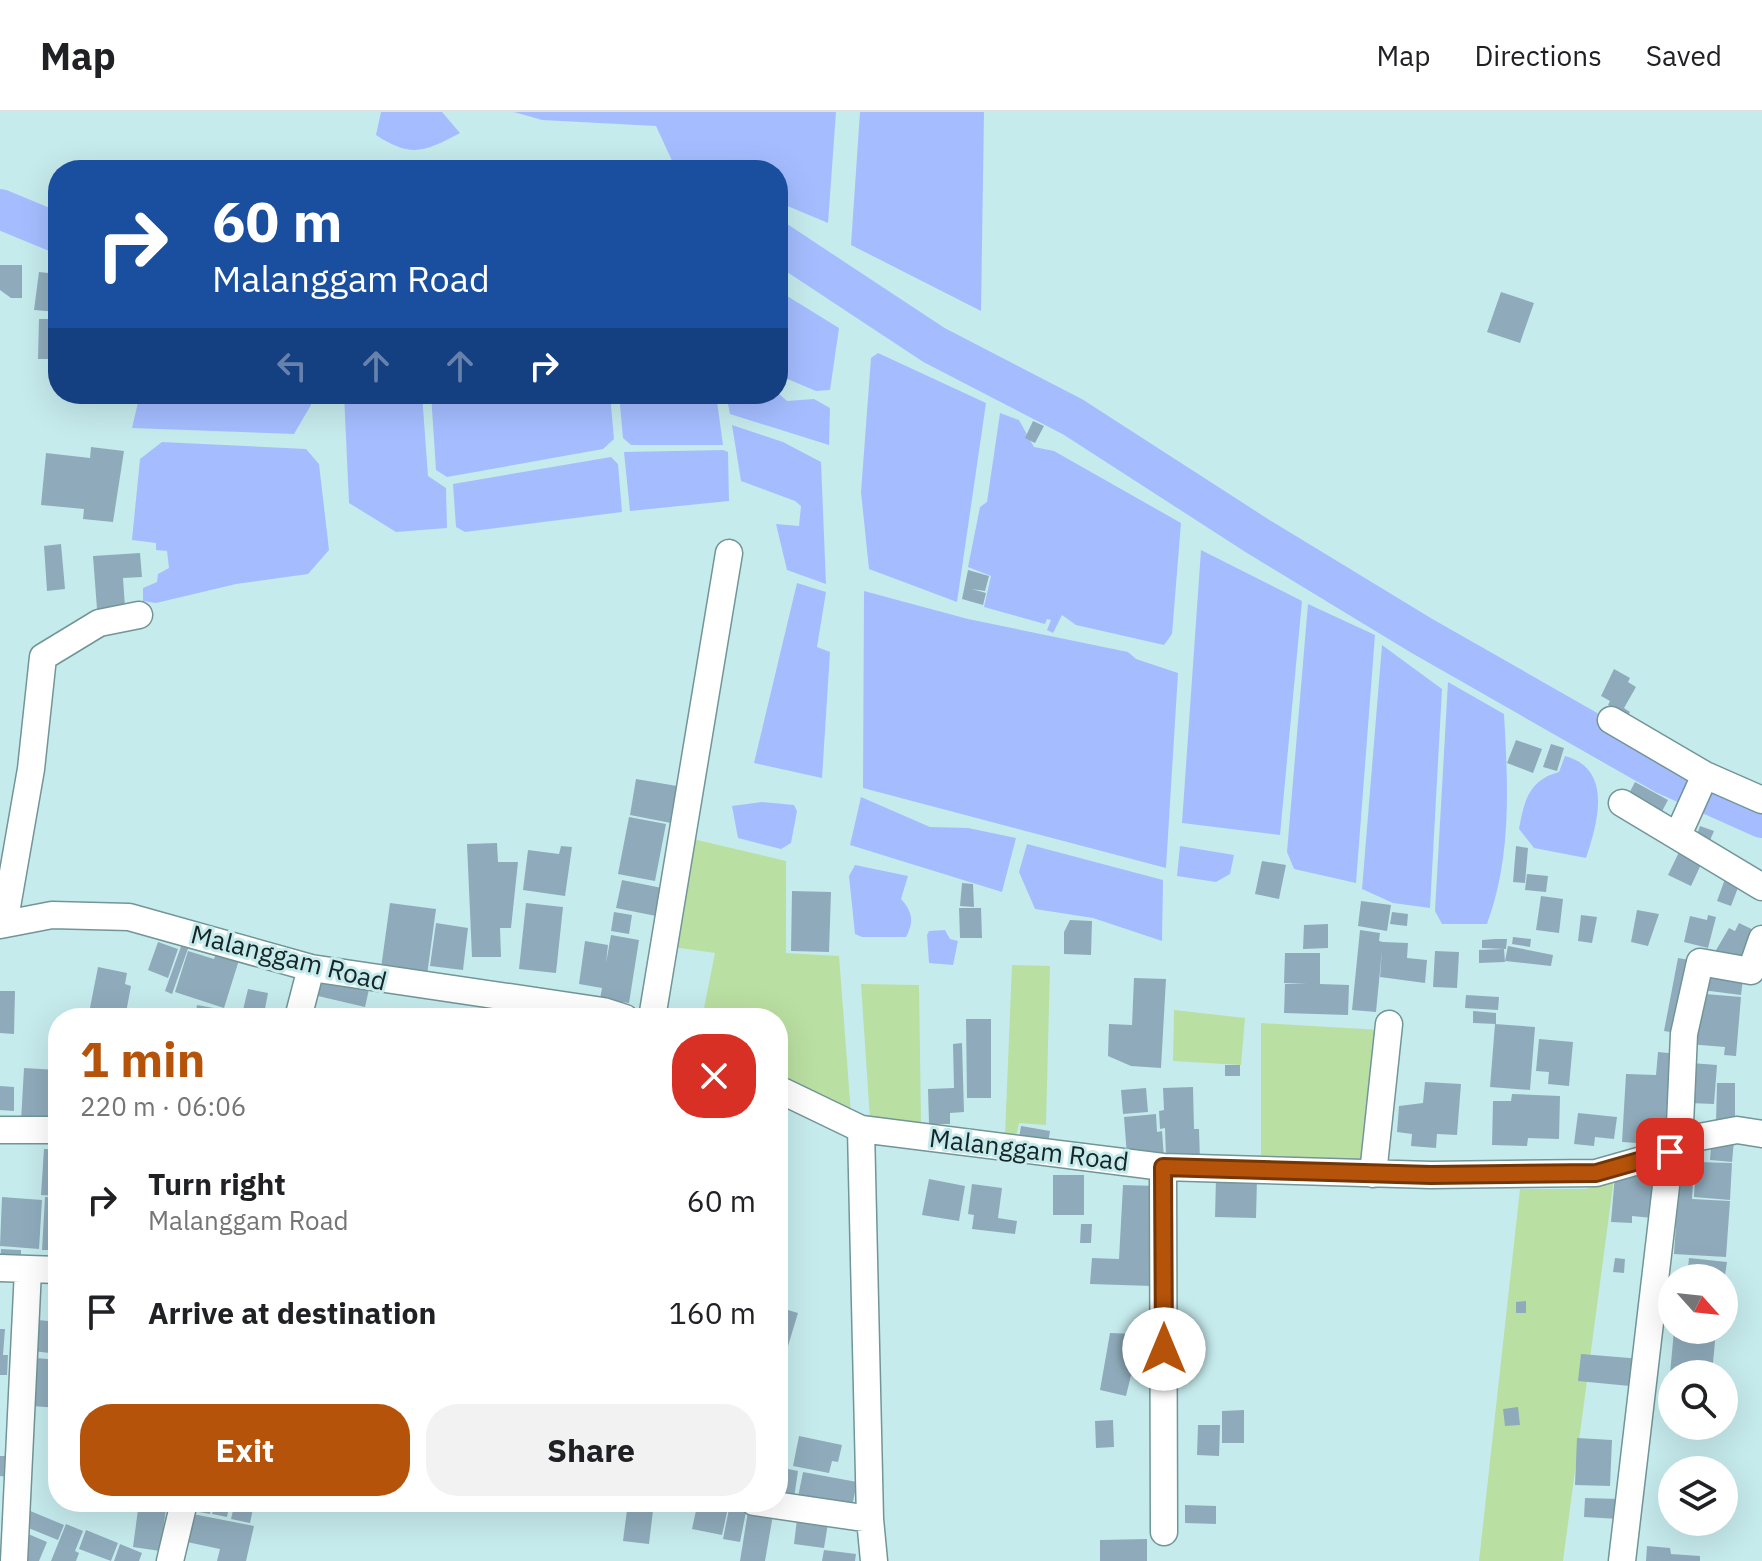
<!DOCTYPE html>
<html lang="en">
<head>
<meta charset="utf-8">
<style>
  body { margin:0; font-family:"IBM Plex Sans",sans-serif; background:#f2f2f2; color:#202124; height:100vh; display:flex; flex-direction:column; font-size:30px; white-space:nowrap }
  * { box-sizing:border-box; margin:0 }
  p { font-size:26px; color:#757577 }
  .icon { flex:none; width:44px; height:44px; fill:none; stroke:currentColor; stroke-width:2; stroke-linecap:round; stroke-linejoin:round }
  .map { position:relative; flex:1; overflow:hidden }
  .details { position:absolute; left:48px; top:896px; width:740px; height:504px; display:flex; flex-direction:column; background:#fff; border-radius:32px; box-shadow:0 8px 32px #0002 }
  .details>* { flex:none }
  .top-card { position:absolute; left:48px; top:48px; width:740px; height:244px; border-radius:32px; box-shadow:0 8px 32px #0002; background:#1a4fa0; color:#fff; overflow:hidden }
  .needle { width:52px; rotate:117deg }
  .fabs { position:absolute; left:1658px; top:1152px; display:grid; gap:16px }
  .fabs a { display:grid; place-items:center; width:80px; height:80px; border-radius:50%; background:#fff; box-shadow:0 8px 32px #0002; font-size:40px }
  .pin { position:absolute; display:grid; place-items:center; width:68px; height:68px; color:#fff; margin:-34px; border-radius:16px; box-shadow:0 4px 12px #0006 }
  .me { position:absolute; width:88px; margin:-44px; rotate:0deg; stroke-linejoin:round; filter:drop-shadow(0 0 6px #0008) }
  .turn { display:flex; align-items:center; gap:28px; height:168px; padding:0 32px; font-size:36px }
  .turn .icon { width:104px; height:104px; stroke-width:2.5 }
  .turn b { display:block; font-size:56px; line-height:68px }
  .lanes { display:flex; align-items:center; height:76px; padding:0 32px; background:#0003; justify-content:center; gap:40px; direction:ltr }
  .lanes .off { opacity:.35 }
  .round { display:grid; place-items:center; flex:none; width:84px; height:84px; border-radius:32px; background:#f2f2f2 }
  .headline { display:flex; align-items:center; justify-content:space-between; height:136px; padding:0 32px }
  h1 { font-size:48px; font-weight:800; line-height:60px; color:#b45309 }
  .primary-button { display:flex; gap:16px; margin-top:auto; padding:16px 32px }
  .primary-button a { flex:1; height:92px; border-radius:32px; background:#b45309; color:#fff; font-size:32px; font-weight:800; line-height:92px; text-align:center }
  .primary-button a+a { background:#f2f2f2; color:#202124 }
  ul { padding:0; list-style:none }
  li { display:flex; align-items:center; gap:24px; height:112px; padding:0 32px }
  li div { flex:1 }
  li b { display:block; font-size:30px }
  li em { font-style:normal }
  header { display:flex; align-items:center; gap:48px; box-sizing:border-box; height:112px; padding:0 40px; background:#fff; border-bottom:2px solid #e0e0e0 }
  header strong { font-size:38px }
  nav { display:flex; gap:44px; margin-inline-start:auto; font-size:28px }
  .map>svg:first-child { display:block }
  .green { fill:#badfa2 }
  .water { fill:#a5bdff }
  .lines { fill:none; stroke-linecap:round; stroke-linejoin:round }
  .river { stroke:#a5bdff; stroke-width:40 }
  .building { fill:#8fabbb }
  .minor-casing { stroke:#729597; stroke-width:29 }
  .minor { stroke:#fff; stroke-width:26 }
  .route-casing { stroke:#753606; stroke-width:20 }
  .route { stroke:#b45309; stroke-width:14 }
  .labels { text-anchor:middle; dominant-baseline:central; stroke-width:6; stroke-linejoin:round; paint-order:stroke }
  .street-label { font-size:26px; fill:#172526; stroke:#c6ebed }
</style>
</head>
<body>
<header>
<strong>Map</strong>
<nav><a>Map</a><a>Directions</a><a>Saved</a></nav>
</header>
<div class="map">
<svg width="1762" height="1449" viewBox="0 0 1762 1449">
  <rect width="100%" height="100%" fill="#c6ebed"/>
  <path class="green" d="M693,727L786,749V841L839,844L851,1002L778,965V906H702L715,841L673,835Z
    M1012,853L1050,854L1046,1013L1019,1011L1016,1025L1005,1023Z
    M861,872L919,873L921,1011L870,1008Z
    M1174,898L1245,906L1241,953L1173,949Z
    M1261,911L1398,919L1385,1052L1261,1043Z
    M1614,1066L1563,1449H1479L1520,1077H1586Z"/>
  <path class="water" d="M381,0H442L460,21C424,40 411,46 376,23Z
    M514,0H836L828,111L778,90V58H695L674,53L656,14L542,8Z
    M860,0H984L981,199L851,133Z
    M779,179L839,216L830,278L816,279L778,263Z
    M878,241L986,291L957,490L869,457L861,380L871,246Z
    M778,281L787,289L814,287L830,296L829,333L730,302L726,282Z
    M140,282H311V293L294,322L132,316Z
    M344,282H422L428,364L446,376L447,416L396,420L349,391Z
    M431,282H610L614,327L603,337L447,365L436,358Z
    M619,282H716L723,333H631L623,326Z
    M1000,301L1019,308L1034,335L1054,339L1181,411L1172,522L1164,533L1076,513L1062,503L1053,521L1047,518L1051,508L1047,507L1045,512L984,495L991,464L968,455L980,395L987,390Z
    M732,313L783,330L821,350L826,472L787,458L776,412L799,414L801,394L795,389L741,369Z
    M162,330L306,337L319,352L329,438L308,462L236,472L156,491L143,489V476L157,470L158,462L169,456L167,439L156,438V431L132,428L140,347Z
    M723,338L728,340L729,389L630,399L624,340Z
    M611,345L618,352L622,400L465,420L456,415L453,372Z
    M1201,438L1302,489L1280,723L1182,711Z
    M797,471L826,480L817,535L830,540L822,666L754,651Z
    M864,479L968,507L1128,540L1136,547L1178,561L1166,756L863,676Z
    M1308,492L1375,523L1356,771L1294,757L1287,740Z
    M1382,533L1442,577L1430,796L1393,791L1362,777Z
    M1448,570L1504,602C1508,673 1512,744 1487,812H1442L1435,799Z
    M1565,644C1613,657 1598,710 1586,746L1534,736L1519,717C1524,689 1529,668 1559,660Z
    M861,685L930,715L968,716L1016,726L1002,780L850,733Z
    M762,690L794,693L797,699L791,731L781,737L738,726L732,694Z
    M1027,732L1163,768L1162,829L1093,806L1035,797L1019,760Z
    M1180,734L1234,743L1230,762L1216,770L1177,764Z
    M855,753L908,764L901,787C913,800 914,810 906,825H862L855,822L849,764Z
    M945,818L950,827L958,829L953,853L929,851L927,823L929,819Z"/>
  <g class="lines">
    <path class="river" d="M0,97L58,121
      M778,130L934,233L1073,305L1259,425L1422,524L1664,662L1762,706"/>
  </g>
  <path class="building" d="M0,153H22V186H11L0,178Z
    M39,160L58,162V200L34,198Z
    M1501,180L1534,191L1520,231L1487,220Z
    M39,207H58V247H38Z
    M1033,309L1044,314L1035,331L1025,326Z
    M91,335L124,339L113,410L83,407L84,397L41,393L46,341L90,346Z
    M61,432L65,477L47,479L44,434Z
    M140,441L142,465L123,466L125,495L97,497L93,444Z
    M968,458L989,464L985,479L972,477L986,481L983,493L962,487Z
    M1614,557L1630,566L1628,570L1636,575L1624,596L1630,600L1627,605L1608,593L1610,589L1601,584Z
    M1516,628L1542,637L1533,661L1507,651Z
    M1551,632L1564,636L1557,659L1543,655Z
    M636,667L677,674L671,711L630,703Z
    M1635,670L1668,688L1657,709L1624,691Z
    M629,705L666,712L655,769L618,762Z
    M1700,714L1714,719L1708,733L1695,728Z
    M497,731L498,750H518L511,816H500L501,845H472L467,732Z
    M561,734L572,735L565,784L523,778L528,738L559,742Z
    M1516,734L1528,736L1525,771L1513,770Z
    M1680,738L1704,746L1691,774L1668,763Z
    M1262,749L1286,753L1279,787L1255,782Z
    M1527,762L1548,764L1546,780L1525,778Z
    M1725,767L1739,773L1731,794L1717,789Z
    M622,768L662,776L656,804L616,796Z
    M962,771L973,772L974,795L960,794Z
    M792,779L831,780L829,840L791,839Z
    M1541,784L1563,787L1559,821L1536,818Z
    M1361,789L1391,793L1387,819L1358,814Z
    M390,791L436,797L427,863L381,856Z
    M526,791L563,795L556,861L519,857Z
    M959,796H981L982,826H960Z
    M1637,798L1659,802L1648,834L1631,830Z
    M614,800L632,803L629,822L611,819Z
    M1392,800L1408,802L1407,814L1390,812Z
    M1581,803L1597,805L1592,831L1578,829Z
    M1708,803L1716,805L1708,836L1684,830L1690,804L1707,808Z
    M1070,808L1092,809L1091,843L1064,842V820Z
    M436,811L468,816L463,858L430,854Z
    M1739,811L1762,822L1742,849L1712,845L1729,816L1735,819Z
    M1328,812V836L1303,837L1304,813Z
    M1360,818L1380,821L1379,829L1383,830L1408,831L1407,846L1427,848L1425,871L1380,865L1382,838L1376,900L1352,898Z
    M611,823L639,828L629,891L600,887L602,876L579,872L585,829L608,833L606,851Z
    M1513,825L1531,827L1530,835L1512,832Z
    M1495,827H1507L1506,837L1482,836V828Z
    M183,829L190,831L172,882L165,879Z
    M158,830L178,837L168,866L148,858Z
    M1508,834L1553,843L1551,854L1505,849Z
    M1504,837L1505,850L1479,851V838Z
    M188,839L214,847L216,841L239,848L224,896L175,880Z
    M1435,839L1459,840L1457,876L1433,875Z
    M1285,841H1320V872L1349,873L1348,903L1284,901L1285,872H1307L1284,871Z
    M1678,846L1695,849L1682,922L1664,919Z
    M1706,854L1744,859L1741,883L1702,878Z
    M98,855L127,861L125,872L131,874L125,906H88Z
    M324,863L370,873L365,895L318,884Z
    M1134,866L1166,867L1161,956L1131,954L1108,944L1109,912L1132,913Z
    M248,877L268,881L264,902L243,898Z
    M0,879H15L14,922L0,921Z
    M1693,881L1741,885L1736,944L1724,943L1725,935L1688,932Z
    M1466,883L1499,885L1498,898L1465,896Z
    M197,893L247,902L246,906H195Z
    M1473,899L1496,901V912L1473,911Z
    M966,907H991V986H967Z
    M1495,912L1535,915L1530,978L1490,975Z
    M1539,927L1573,930L1569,974L1548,972L1549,960L1536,959Z
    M962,931L964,1000L950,1001V1012H929L928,977L954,976L953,932Z
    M1658,940L1679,942L1674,1025L1652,1024V1032L1622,1030L1626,962L1656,963Z
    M1691,951L1717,953L1714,992L1688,991Z
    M1225,953H1240V964H1225Z
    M24,956L58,958V1011L21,1009Z
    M1425,970L1461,972L1457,1023L1437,1022L1436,1036L1411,1034L1412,1022L1397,1020L1399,994L1423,991Z
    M1717,971H1735V1010H1716Z
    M0,974L14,975V999L0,998Z
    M1193,975L1194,1017H1199L1200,1049L1166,1046L1165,1016L1160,1017L1159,999L1164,998L1163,976Z
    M1146,976L1148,1000L1123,1002L1121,978Z
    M1512,982L1560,984L1559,1027L1528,1026L1527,1034L1492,1033L1493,989H1511Z
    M1578,1001L1617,1005L1614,1027L1595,1025L1594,1034L1574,1032Z
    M1156,1002L1157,1020L1162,1019L1164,1046L1127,1044L1124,1005Z
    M1021,1014L1050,1019L1048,1031L1019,1026Z
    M1734,1029L1732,1050L1710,1048L1711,1035Z
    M44,1037H58V1084L41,1083Z
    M1696,1050L1732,1051L1730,1088L1694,1085Z
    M1680,1051L1694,1052L1692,1087L1730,1089L1726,1145L1674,1142Z
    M1631,1058L1656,1060L1652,1106L1632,1104V1111L1611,1110L1615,1063Z
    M1053,1063H1084V1103H1053Z
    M1216,1066L1257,1067L1256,1106L1215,1105Z
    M929,1067L965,1074L959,1109L922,1103Z
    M972,1072L1002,1076L998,1106L1017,1109L1015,1122L972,1117L974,1103L968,1102Z
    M1123,1073L1157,1074L1152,1174L1090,1172L1092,1146L1119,1147Z
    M2,1085L42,1088L39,1137L0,1134Z
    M45,1085L58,1086V1138H42Z
    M1081,1112H1092L1091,1131H1080Z
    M1,1137L21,1138V1155L0,1154Z
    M1615,1146L1625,1147L1624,1161L1613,1160Z
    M1689,1146L1727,1150L1725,1163L1697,1160L1720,1166H1687Z
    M1526,1189V1201H1516V1190Z
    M778,1195L798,1201L785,1244L778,1242Z
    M38,1208L58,1210V1242L33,1239Z
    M0,1217H5L3,1243H8L7,1263H0Z
    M1674,1218H1716L1712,1262H1670Z
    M1110,1221L1163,1223L1157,1260L1133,1255L1126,1284L1100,1278Z
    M1581,1242L1642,1247L1640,1275L1578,1269Z
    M36,1246L58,1248V1296L32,1294Z
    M1518,1295L1520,1313L1505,1314L1503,1297Z
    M1244,1298V1331H1222V1299Z
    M1113,1308L1114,1335L1096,1336L1095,1309Z
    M1198,1313H1220L1219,1344L1197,1343Z
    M799,1324L842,1333L838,1350L832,1349L829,1361L793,1354Z
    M1577,1326L1612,1328L1610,1374L1575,1373Z
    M0,1344H11L9,1365L0,1364Z
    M778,1355L798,1359L794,1386L778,1388Z
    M803,1360L857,1370L851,1400L797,1390Z
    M1585,1386L1620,1387L1619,1407L1584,1405Z
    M139,1390H167L160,1439L133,1435Z
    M195,1390H213L210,1402L193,1399Z
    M215,1390H230L227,1405L212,1402Z
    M235,1390L254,1392L250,1411L231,1407Z
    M628,1390H654L649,1432L623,1429Z
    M1185,1393L1216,1394V1412L1185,1411Z
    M697,1394L727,1400L722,1423L692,1417Z
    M729,1397L746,1400L740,1430L723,1427Z
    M28,1398L64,1413L58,1428L26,1415Z
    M748,1399L773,1403L765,1449H740Z
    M193,1402L254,1414L246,1449H217L220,1437L187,1430Z
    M797,1407L828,1411L824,1436L794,1432Z
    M66,1412L83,1419L75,1439L79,1441L76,1449H51Z
    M86,1418L118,1431L111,1449L79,1437Z
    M26,1421L47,1430L39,1449H20Z
    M1147,1427V1449H1100V1428Z
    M120,1432L142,1441L139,1449H114Z
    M1647,1434L1670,1436L1671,1442L1700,1444V1449H1646Z
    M824,1438L856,1442L855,1449H822Z"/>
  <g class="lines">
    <g class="minor-casing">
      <path id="minor" d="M1611,608L1705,663L1762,688
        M1622,691L1762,775
        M1678,723L1705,663
        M4,812L31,657L43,545L99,511L139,503
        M0,813L52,803L129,805L311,856L603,899L625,906
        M298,906L311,856
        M652,906L729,441
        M778,977L861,1017L1163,1055L1431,1063L1596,1061L1670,1040L1694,1026L1737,1018L1762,1022
        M861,1017L870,1407L874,1449
        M0,1018H58
        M1679,1035L1684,922L1700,850L1751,859L1762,827
        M1163,1055L1164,1420
        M1373,1062L1389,912
        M0,1156L58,1158
        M754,1390L870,1407
        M14,1449L28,1158
        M170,1449L184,1390
        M1622,1449L1670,1040"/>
    </g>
    <use href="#minor" class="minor"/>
  </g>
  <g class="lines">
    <g class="route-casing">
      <path id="route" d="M1164,1237L1163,1055L1431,1063L1596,1061L1670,1040"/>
    </g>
    <use href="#route" class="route"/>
  </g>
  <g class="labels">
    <g class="street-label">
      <text transform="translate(289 845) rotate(14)">Malanggam Road</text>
      <text transform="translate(1029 1037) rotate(7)">Malanggam Road</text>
    </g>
  </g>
</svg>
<div class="fabs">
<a><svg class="needle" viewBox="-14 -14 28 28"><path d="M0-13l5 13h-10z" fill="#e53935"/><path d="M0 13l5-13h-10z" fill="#757577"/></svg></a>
<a><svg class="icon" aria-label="search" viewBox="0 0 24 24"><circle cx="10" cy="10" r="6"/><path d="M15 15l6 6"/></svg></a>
<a><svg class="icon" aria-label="layers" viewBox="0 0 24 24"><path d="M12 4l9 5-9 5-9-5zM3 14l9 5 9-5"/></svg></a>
</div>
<div class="pin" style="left:1670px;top:1040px;background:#d93025"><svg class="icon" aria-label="arrive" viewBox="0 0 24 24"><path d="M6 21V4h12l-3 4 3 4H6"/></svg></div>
<svg class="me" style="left:1164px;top:1237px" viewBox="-20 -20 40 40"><circle r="19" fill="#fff"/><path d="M0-13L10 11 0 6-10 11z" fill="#b45309"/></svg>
<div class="top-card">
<div class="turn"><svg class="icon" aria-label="right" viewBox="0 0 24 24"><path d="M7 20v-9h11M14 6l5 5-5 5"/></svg><div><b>60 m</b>Malanggam Road</div></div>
<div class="lanes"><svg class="icon off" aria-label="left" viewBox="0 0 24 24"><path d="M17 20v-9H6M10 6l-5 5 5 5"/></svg><svg class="icon off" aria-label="ahead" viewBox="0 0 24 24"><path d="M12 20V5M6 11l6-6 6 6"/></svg><svg class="icon off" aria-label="ahead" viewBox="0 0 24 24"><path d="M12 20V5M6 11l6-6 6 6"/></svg><svg class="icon" aria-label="right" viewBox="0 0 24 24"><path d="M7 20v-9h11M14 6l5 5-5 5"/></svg></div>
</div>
<section class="details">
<div class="headline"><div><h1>1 min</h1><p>220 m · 06:06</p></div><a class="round" style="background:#d93025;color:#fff"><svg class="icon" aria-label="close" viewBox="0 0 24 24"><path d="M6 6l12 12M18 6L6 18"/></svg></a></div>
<ul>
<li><svg class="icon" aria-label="right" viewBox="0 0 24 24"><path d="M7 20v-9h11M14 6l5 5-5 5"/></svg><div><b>Turn right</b><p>Malanggam Road</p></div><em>60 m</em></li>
<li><svg class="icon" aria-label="arrive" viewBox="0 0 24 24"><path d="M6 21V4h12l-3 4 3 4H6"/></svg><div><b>Arrive at destination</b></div><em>160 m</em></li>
</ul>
<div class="primary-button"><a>Exit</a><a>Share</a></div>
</section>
</div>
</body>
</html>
